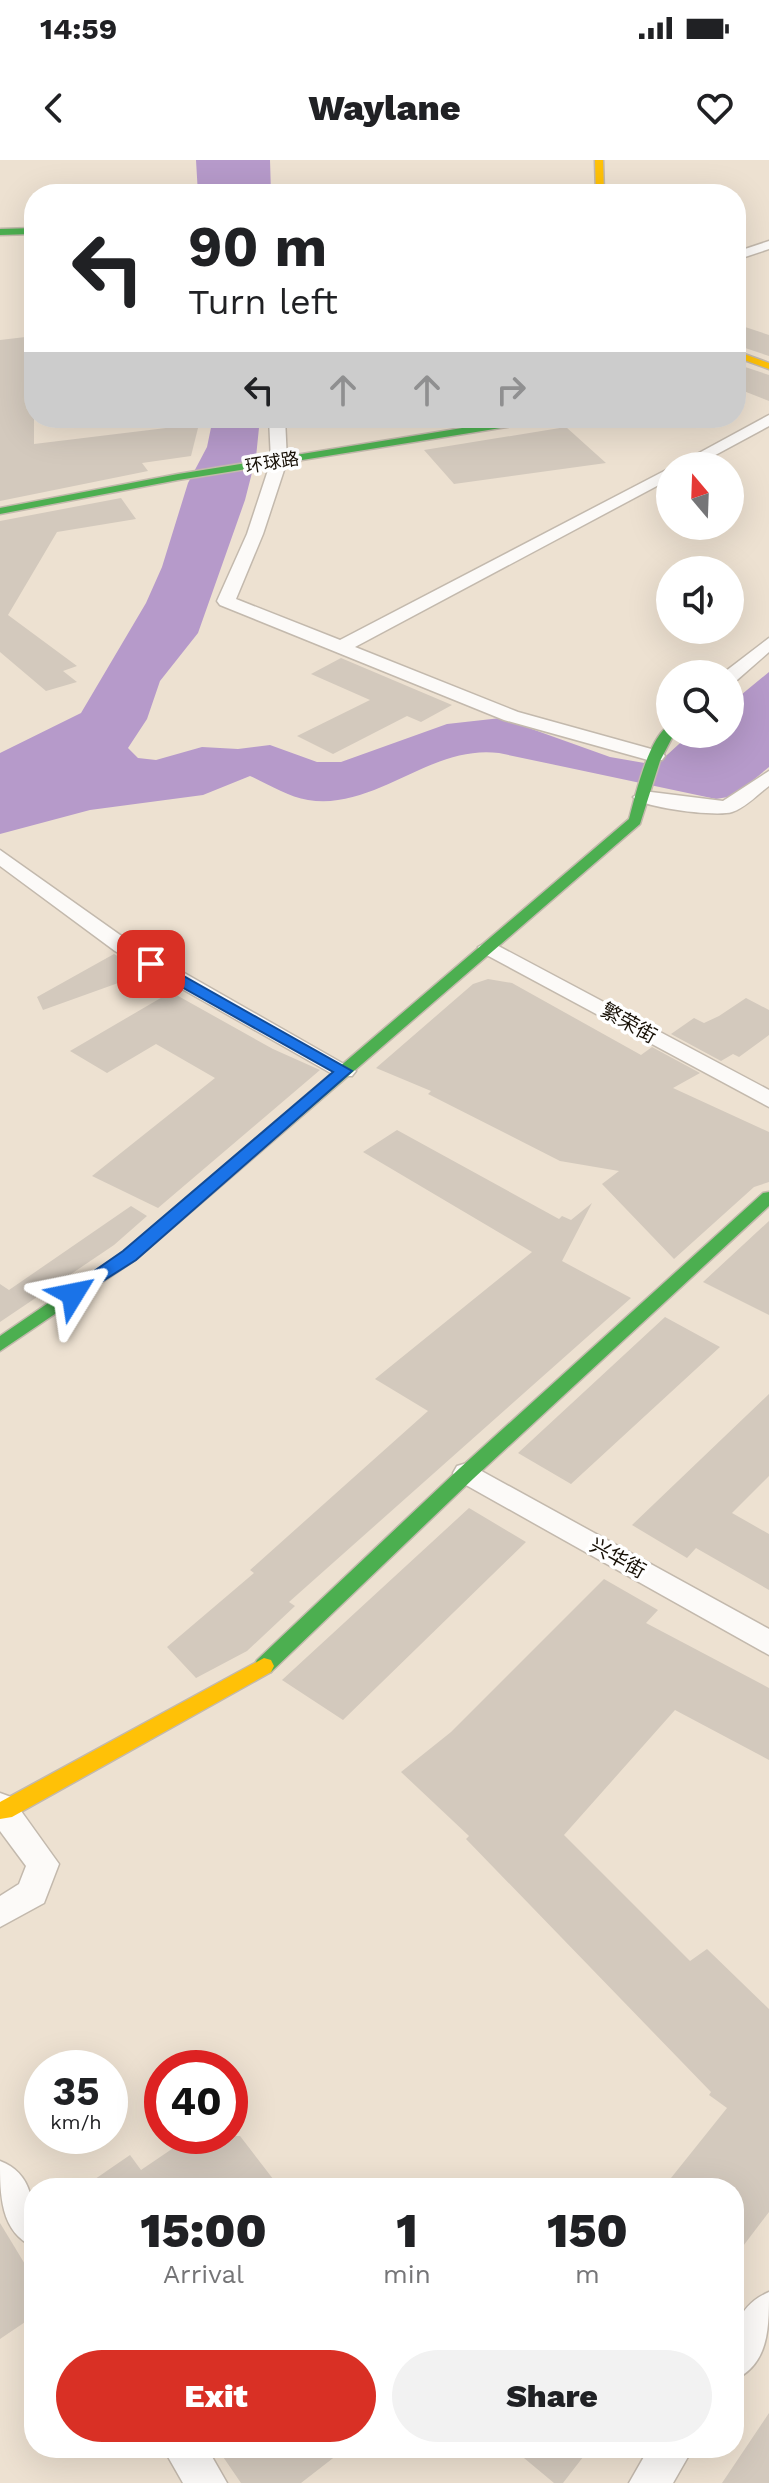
<!DOCTYPE html>
<html lang="en">
<head>
<meta charset="utf-8">
<style>
  body { margin:0; font-family:"Work Sans","Noto Sans SC",sans-serif; background:#f2f2f2; color:#202124; height:100vh; display:flex; flex-direction:column; font-size:30px; white-space:nowrap }
  * { box-sizing:border-box; margin:0 }
  p { font-size:26px; color:#757577 }
  .icon { flex:none; width:44px; height:44px; fill:none; stroke:currentColor; stroke-width:2; stroke-linecap:round; stroke-linejoin:round }
  .map { position:relative; flex:1; overflow:hidden }
  .drawer { position:absolute; left:24px; top:2018px; width:720px; height:280px; display:flex; flex-direction:column; background:#fff; border-radius:32px; box-shadow:0 8px 32px #0002 }
  .drawer>* { flex:none }
  .hud { position:absolute; left:24px; top:24px; width:722px; height:244px; border-radius:32px; box-shadow:0 8px 32px #0002; background:#fff; color:#202124; overflow:hidden }
  .needle { width:52px; rotate:341deg }
  .controls { position:absolute; left:656px; top:292px; display:grid; gap:16px }
  .controls a { display:grid; place-items:center; width:88px; height:88px; border-radius:50%; background:#fff; box-shadow:0 8px 32px #0002; font-size:40px }
  .speed { position:absolute; left:24px; top:1890px; display:flex; gap:16px; font-size:40px; font-weight:700; text-align:center }
  .speed>* { display:grid; place-content:center; width:104px; height:104px; border-radius:50%; background:#fff; box-shadow:0 8px 32px #0002; line-height:1 }
  .speed small { font-size:20px; font-weight:400 }
  .speed .limit { border:12px solid #d22; background:#fff; color:#111 }
  .pin { position:absolute; display:grid; place-items:center; width:68px; height:68px; color:#fff; margin:-34px; border-radius:16px; box-shadow:0 4px 12px #0006 }
  .me { position:absolute; width:88px; margin:-44px; rotate:55deg; stroke-linejoin:round; filter:drop-shadow(0 0 6px #0008) }
  .turn { display:flex; align-items:center; gap:28px; height:168px; padding:0 32px; font-size:36px }
  .turn .icon { width:104px; height:104px; stroke-width:2.5 }
  .turn b { display:block; font-size:56px; line-height:68px }
  .lanes { display:flex; align-items:center; height:76px; padding:0 32px; background:#0003; justify-content:center; gap:40px; direction:ltr }
  .lanes .off { opacity:.35 }
  .eta { display:flex; justify-content:space-evenly; align-items:center; height:136px; text-align:center }
  .eta b { font-size:48px; font-weight:800; line-height:56px }
  .action { display:flex; gap:16px; margin-top:auto; padding:16px 32px }
  .action a { flex:1; height:92px; border-radius:48px; background:#d93025; color:#fff; font-size:32px; font-weight:800; line-height:92px; text-align:center }
  .action a+a { background:#f2f2f2; color:#202124 }
  .status { display:flex; justify-content:space-between; align-items:center; height:56px; padding:0 40px; background:#fff; direction:ltr }
  .status svg { height:22px; fill:currentColor }
  header { display:flex; justify-content:space-between; align-items:center; height:104px; padding:0 32px; background:#fff; font-size:36px; font-weight:800 }
  .map>svg:first-child { display:block }
  .water { fill:#b69aca }
  .building { fill:#d3c9bd }
  .lines { fill:none; stroke-linecap:round; stroke-linejoin:round }
  .street-casing { stroke:#c3b9ad; stroke-width:3 }
  .fast-casing { stroke:#c3b9ad; stroke-width:3 }
  .slow-casing { stroke:#c3b9ad; stroke-width:3 }
  .street { fill:#fcfaf8; fill-rule:evenodd }
  .fast { fill:#4caf50; fill-rule:evenodd }
  .slow { fill:#ffc107; fill-rule:evenodd }
  .route { fill:#1a73e8; stroke:#114b97; stroke-width:2 }
  .labels { text-anchor:middle; dominant-baseline:central; stroke-width:7; stroke-linejoin:round; paint-order:stroke }
  .far-street-label { font-size:18px; fill:#181107; stroke:#fff }
  .street-label { font-size:20px; fill:#181107; stroke:#fff }
</style>
</head>
<body>
<div class="status"><b>14:59</b><svg viewBox="0 0 49 12"><path d="M0 12V9h3v3zM5 12V6h3v6zM10 12V3h3v9zM15 12V0h3v12zM26 1h20v11H26zM47 4h2v5h-2z"/></svg></div>
<header><svg class="icon" aria-label="back" viewBox="0 0 24 24"><path d="M15 5l-7 7 7 7"/></svg>Waylane<svg class="icon" aria-label="heart" viewBox="0 0 24 24"><path d="M12 20l-8-8c-3-5 5-10 8-4 3-6 11-1 8 4z"/></svg></header>
<div class="map">
<svg width="769" height="2323" viewBox="0 0 769 2323">
  <rect width="100%" height="100%" fill="#ede1d1"/>
  <path class="water" d="M196,0H270L271,34H198Z
    M213,258H260L256,297L245,340L198,473L160,521L147,559L128,588L138,598L156,600L202,587L238,589L270,585L317,602H341L447,564L501,558L610,597L656,605L690,574H730V544L769,512V607L734,636L716,639L499,593C431,584 375,651 308,640C288,637 268,624 250,616L203,635L90,650L0,674V593L81,553L146,443L162,407L188,323L207,287Z"/>
  <path class="building" d="M736,164L769,175V196L736,185Z
    M34,176V284L199,264L191,296L142,303L148,311L0,341V180Z
    M736,204L769,215V241L736,228Z
    M566,267L606,303L454,324L424,290Z
    M121,338L136,359L57,372L8,455L77,506L63,511L77,522L46,531L0,492V361Z
    M341,498L452,545L421,562L407,556L333,594L297,576L370,540L311,514Z
    M114,794L146,813L43,850L37,837Z
    M488,819L512,823L641,895L652,887L700,913L673,928L769,972V1022L754,1027L674,1099L602,1024L619,1011L560,1001L428,934L431,931L376,908L473,824Z
    M171,832L273,889L320,910L158,1048L92,1016L215,918L156,884L107,913L70,891Z
    M746,838L769,850V875L739,897L733,894L721,901L671,874L694,858L704,863L719,856Z
    M397,970L559,1059L562,1056L571,1060L592,1043L562,1101L631,1138L289,1442L295,1446L247,1491L196,1518L167,1487L254,1413L250,1410L428,1251L375,1219L532,1092L363,992Z
    M131,1046L147,1056L114,1085L0,1162V1124L9,1130Z
    M769,1061V1155L703,1122Z
    M665,1157L720,1187L571,1324L518,1293Z
    M769,1234V1316L732,1353L769,1374V1430L696,1388L687,1398L632,1365Z
    M469,1348L526,1382L343,1560L282,1520Z
    M604,1419L658,1450L646,1463L769,1528V1600L675,1550L564,1675L690,1801L707,1789L769,1849V2052L734,2098V2028H663L727,1948L709,1935L711,1932L466,1679L469,1676L401,1612L451,1572Z
    M191,1976H240L280,2028H82L130,1995L141,2010Z
    M0,2063L34,2119V2156L0,2179Z
    M769,2253V2323H722Z
    M217,2288H346L301,2323H241Z
    M512,2288H590L563,2323H554Z"/>
  <g class="lines">
    <g class="street-casing">
      <path id="street" d="M769,81V89L736,100V92Z
        M769,255V266L695,306H675Z
        M269,258H285L287,301L263,374L236,439L340,480L670,308V319L355,487L518,552L662,592L665,596L662,600H648L504,560L220,445L217,441L247,374L271,301Z
        M769,478V492L737,520L730,522V514H722Z
        M769,611V626C758,634 745,648 732,652C717,657 643,648 633,637L643,631L723,641Z
        M0,690L130,782L356,911L352,916H336L115,791L0,706Z
        M489,781L769,930V947L481,792L478,787Z
        M467,1303L769,1469V1495L457,1320L453,1313L457,1306Z
        M0,1633L11,1637L59,1704L44,1743L0,1767V1736L19,1724L26,1706L0,1671Z
        M0,2001C37,2015 34,2053 34,2087C0,2072 0,2034 0,2001Z
        M769,2132C769,2168 769,2204 734,2220C734,2184 729,2149 769,2132Z
        M163,2288H207L227,2323H183Z
        M649,2288H693L673,2323H629Z"/>
    </g>
    <g class="fast-casing">
      <path id="fast" d="M34,68V74L0,75V69Z
        M524,258H549L544,261L178,320L0,354V348L178,314Z
        M670,565V574H674L660,601L640,664L135,1100L0,1191V1176L123,1092L629,659C635,637 649,575 670,565Z
        M769,1032V1046L474,1318L271,1512L264,1514L257,1512L254,1506L257,1500L460,1308L763,1033Z"/>
    </g>
    <g class="slow-casing">
      <path id="slow" d="M595,0H603L604,34H596Z
        M736,191L769,203V209L736,197Z
        M264,1498L271,1500L274,1506L271,1512L12,1657L0,1659V1642Z"/>
    </g>
    <use href="#street" class="street"/>
    <use href="#fast" class="fast"/>
    <use href="#slow" class="slow"/>
  </g>
  <path class="route" d="M146,801H157L352,911L136,1100L73,1140L67,1138V1130L123,1091L333,912L146,807Z"/>
  <g class="labels">
    <g class="far-street-label">
      <text transform="translate(272 302) rotate(-9)">环球路</text>
    </g>
    <g class="street-label">
      <text transform="translate(629 863) rotate(29)">繁荣街</text>
      <text transform="translate(618 1398) rotate(29)">兴华街</text>
    </g>
  </g>
</svg>
<div class="controls">
<a><svg class="needle" viewBox="-14 -14 28 28"><path d="M0-13l5 13h-10z" fill="#e53935"/><path d="M0 13l5-13h-10z" fill="#757577"/></svg></a>
<a><svg class="icon" aria-label="sound" viewBox="0 0 24 24"><path d="M4 9h4l5-4v14l-5-4H4zM17 9q2 3 0 6"/></svg></a>
<a><svg class="icon" aria-label="search" viewBox="0 0 24 24"><circle cx="10" cy="10" r="6"/><path d="M15 15l6 6"/></svg></a>
</div>
<div class="speed"><div>35<small>km/h</small></div><div class="limit">40</div></div>
<div class="pin" style="left:151px;top:804px;background:#d93025"><svg class="icon" aria-label="arrive" viewBox="0 0 24 24"><path d="M6 21V4h12l-3 4 3 4H6"/></svg></div>
<svg class="me" style="left:73px;top:1134px" viewBox="-20 -20 40 40"><path d="M0-17L14 15 0 8-14 15z" fill="#1a73e8" stroke="#fff" stroke-width="4"/></svg>
<div class="hud">
<div class="turn"><svg class="icon" aria-label="left" viewBox="0 0 24 24"><path d="M17 20v-9H6M10 6l-5 5 5 5"/></svg><div><b>90 m</b>Turn left</div></div>
<div class="lanes"><svg class="icon" aria-label="left" viewBox="0 0 24 24"><path d="M17 20v-9H6M10 6l-5 5 5 5"/></svg><svg class="icon off" aria-label="ahead" viewBox="0 0 24 24"><path d="M12 20V5M6 11l6-6 6 6"/></svg><svg class="icon off" aria-label="ahead" viewBox="0 0 24 24"><path d="M12 20V5M6 11l6-6 6 6"/></svg><svg class="icon off" aria-label="right" viewBox="0 0 24 24"><path d="M7 20v-9h11M14 6l5 5-5 5"/></svg></div>
</div>
<section class="drawer">
<div class="eta">
<div><b>15:00</b><p>Arrival</p></div>
<div><b>1</b><p>min</p></div>
<div><b>150</b><p>m</p></div>
</div>
<div class="action"><a>Exit</a><a>Share</a></div>
</section>
</div>
</body>
</html>
